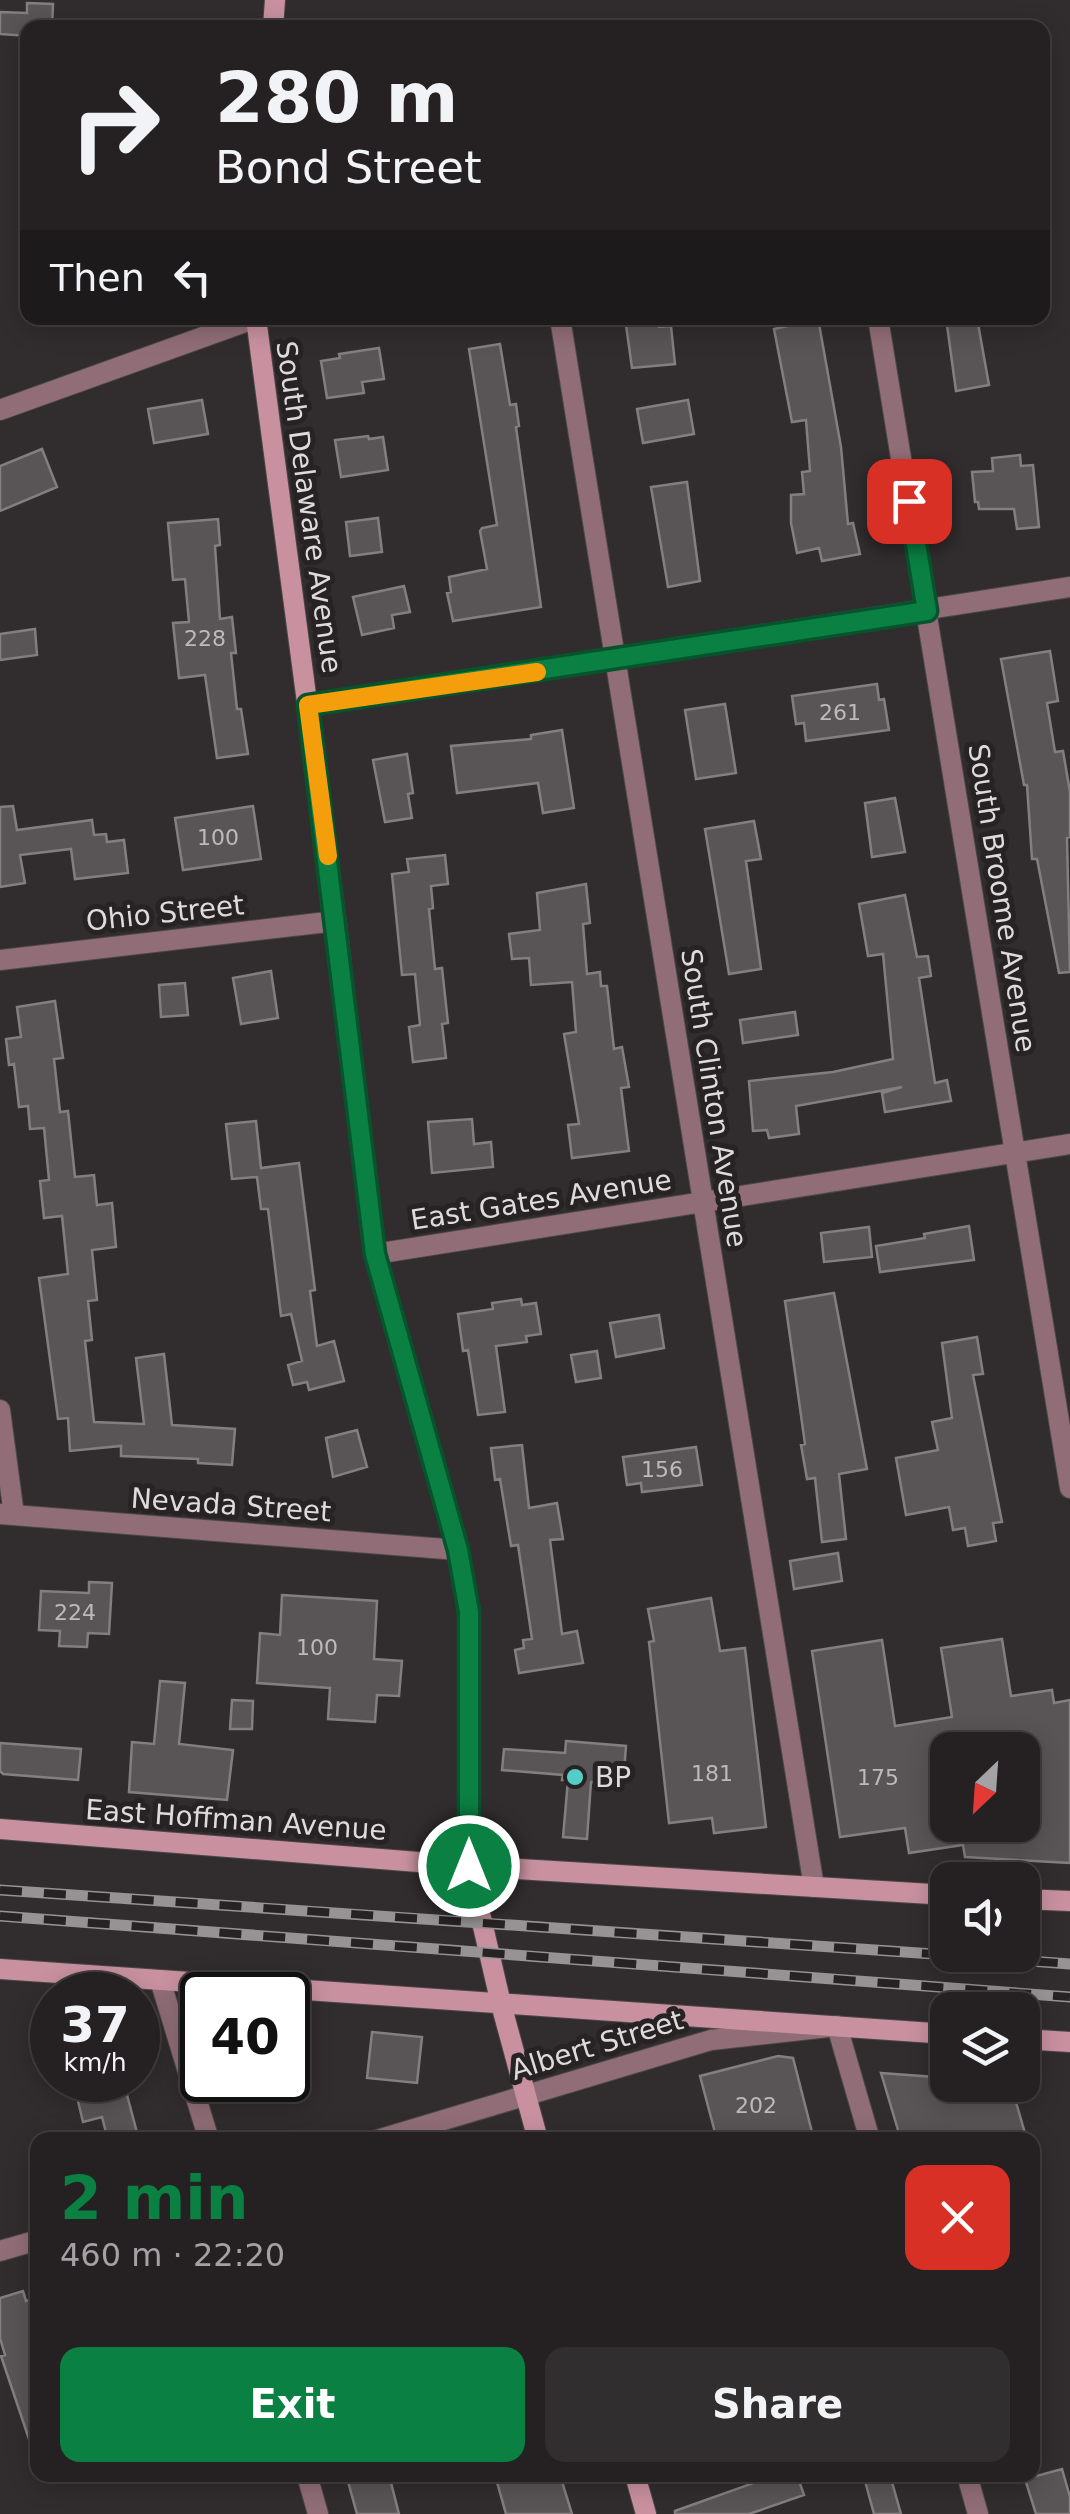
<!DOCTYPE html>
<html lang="en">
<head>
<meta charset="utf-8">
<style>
  body { margin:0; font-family:"DejaVu Sans",sans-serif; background:#312e2f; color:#f1f3f6; height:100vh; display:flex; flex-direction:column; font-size:38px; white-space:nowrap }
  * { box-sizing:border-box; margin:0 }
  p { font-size:32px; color:#a3a3a5 }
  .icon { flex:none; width:55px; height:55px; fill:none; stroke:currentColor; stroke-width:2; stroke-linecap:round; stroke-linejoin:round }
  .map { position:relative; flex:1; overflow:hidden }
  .sheet { position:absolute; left:30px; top:2132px; width:1010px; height:350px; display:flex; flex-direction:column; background:#252122; border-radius:20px; box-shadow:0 5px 25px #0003,0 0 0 2px #423e40 }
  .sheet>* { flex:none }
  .hud { position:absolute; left:20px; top:20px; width:1030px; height:305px; border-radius:20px; box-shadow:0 5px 25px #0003,0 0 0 2px #423e40; background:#252122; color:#f1f3f6; overflow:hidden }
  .needle { width:65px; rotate:205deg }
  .controls { position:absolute; left:930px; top:1732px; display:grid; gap:20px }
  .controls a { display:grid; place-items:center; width:110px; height:110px; border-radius:20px; background:#252122; box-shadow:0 5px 25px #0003,0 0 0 2px #423e40; font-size:50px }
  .speed { position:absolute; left:30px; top:1972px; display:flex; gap:20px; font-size:50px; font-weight:700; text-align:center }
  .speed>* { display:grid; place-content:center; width:130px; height:130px; border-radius:50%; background:#252122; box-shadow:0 5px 25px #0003,0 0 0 2px #423e40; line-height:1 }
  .speed small { font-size:25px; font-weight:400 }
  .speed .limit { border:5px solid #111; border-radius:15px; background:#fff; color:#111 }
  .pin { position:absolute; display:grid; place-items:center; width:85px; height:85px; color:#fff; margin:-42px; border-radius:20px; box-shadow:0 5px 15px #0006 }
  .me { position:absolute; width:110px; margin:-55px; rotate:0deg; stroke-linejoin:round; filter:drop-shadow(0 0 8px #0008) }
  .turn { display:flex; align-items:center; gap:35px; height:210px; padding:0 30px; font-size:45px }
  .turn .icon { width:130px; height:130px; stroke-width:2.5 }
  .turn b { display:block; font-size:70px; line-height:85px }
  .then { display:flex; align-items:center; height:95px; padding:0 30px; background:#0003; gap:20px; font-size:38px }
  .round { display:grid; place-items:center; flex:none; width:105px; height:105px; border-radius:20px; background:#312e2f }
  .summary { display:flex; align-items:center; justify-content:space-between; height:170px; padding:0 30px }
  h1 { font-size:60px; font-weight:800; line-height:75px; color:#0b8043 }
  .action { display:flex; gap:20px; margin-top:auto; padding:20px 30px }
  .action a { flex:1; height:115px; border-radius:20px; background:#0b8043; color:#fff; font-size:40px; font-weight:800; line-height:115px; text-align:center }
  .action a+a { background:#312e2f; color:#f1f3f6 }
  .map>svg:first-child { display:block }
  .building { fill:#595455; stroke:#847e80; stroke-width:2.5; fill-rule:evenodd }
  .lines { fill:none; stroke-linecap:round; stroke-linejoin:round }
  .street-casing { stroke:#4d4849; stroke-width:22 }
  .secondary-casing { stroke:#4d4849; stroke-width:22 }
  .street { stroke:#916e77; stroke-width:20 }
  .secondary { stroke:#c991a0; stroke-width:20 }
  .rail-casing { stroke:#979394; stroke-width:11 }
  .rail { stroke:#272223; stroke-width:8; stroke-dasharray:22; stroke-linecap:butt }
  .route-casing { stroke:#07532c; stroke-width:25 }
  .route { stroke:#0b8043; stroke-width:18 }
  .slow { stroke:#f59e0b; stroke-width:18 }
  .poi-dot { fill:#54cdc7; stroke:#272223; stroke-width:4 }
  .labels { text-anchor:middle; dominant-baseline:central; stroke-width:10; stroke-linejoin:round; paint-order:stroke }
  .number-label { font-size:22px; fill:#beb9ba }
  .street-label { font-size:28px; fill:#dfdbdc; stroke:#272223 }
  .poi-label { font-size:28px; fill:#dfdbdc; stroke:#272223; text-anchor:start }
</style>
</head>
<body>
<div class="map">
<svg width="1070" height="2514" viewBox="0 0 1070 2514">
  <rect width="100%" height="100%" fill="#312c2d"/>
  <path class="building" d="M27,3L53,4L52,28H28V36L0,34V12L27,13Z
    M625,318H657L659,327L671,326L675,364L632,368Z
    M787,318H818L841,447L848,524L853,523L860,554L822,561L819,548L797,553L791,523V495L804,494L802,472L810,471L806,420L792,422L774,329L788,326Z
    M946,318H977L989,385L956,391Z
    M500,344L510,405L516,404L519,426L516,427L541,607L453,621L447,593L451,592L449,577L487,569L480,531L482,528L497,525L469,349Z
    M379,348L384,379L362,382L364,393L327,398L321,361L340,358L339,354Z
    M202,400L208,434L154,443L148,409Z
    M688,400L694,434L643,443L637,409Z
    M368,436L369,439L383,437L388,470L341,477L335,440Z
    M42,449L57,487L0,511V466Z
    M1020,455L1021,466L1033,465L1039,527L1017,529L1014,509H979L978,502H975L972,472L993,471L992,458Z
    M687,482L700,581L668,587L651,487Z
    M378,518L382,552L350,556L346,522Z
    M218,519L220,545L215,546L220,619L232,617L236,653H231L237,709H241L248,754L217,758L205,675L179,678L173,623L189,622L185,579L173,580L168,523Z
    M404,586L410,612L392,615L394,628L362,635L353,597Z
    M35,629L37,655L0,660V634Z
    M1050,651L1058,701L1047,703L1055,752L1063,751L1070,792V837L1067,838L1070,972L1059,973L1037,859H1032L1027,785H1024L1001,659Z
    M877,684L879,700L884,699L889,730L806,741L804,723L796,724L792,696Z
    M725,704L736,773L696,779L685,710Z
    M562,730L574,808L543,813L538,783L457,793L451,746L531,739V735Z
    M407,754L413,793L408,794L412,818L385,822L373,760Z
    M895,798L905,852L872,857L865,803Z
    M13,806L17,830L92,820L94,835L106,834L107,842L124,840L128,873L75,879L71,849L20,855L25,883L0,887V807Z
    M253,806L261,859L183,870L175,818Z
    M754,821L761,859L746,861L761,969L729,974L705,829Z
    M445,855L448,884L431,886L433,908L429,909L435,969L442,968L448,1023L442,1024L446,1058L413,1062L409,1027L420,1025L415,974L402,975L392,874L409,872L407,859Z
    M586,884L590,923L583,924L587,974L600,972L601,986H607L614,1049L622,1047L629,1087L621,1088L629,1151L572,1158L568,1125L579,1124L564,1034L576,1032L572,982L531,985L529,958L512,959L509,934L540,930L537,893Z
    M905,895L917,957L928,956L931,976L919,978L935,1083L947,1080L951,1101L885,1112L882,1093L902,1087L796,1106L799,1134L769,1138L767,1130L753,1131L749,1081L833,1072L893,1059L883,954L868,956L859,904Z
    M271,971L278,1018L241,1024L233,978Z
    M185,983L188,1015L161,1017L159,985Z
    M55,1001L63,1058L54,1059L60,1112L68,1111L75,1177L94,1175L97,1205L112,1203L116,1247L92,1250L97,1300L88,1301L92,1340L85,1341L94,1422L144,1424L136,1358L164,1354L172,1425L235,1429L232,1465L198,1463V1459L121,1456V1446L70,1451L68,1418L58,1419L39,1278L68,1274L62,1216L44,1218L40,1181L49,1180L44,1128L30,1129L28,1106L19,1107L14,1064L9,1065L6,1039L21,1037L17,1007Z
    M795,1012L798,1035L743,1043L740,1020Z
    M472,1119L474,1144L491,1142L493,1167L432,1173L428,1122Z
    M256,1121L261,1168L299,1163L315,1290L310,1291L317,1346L334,1341L344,1381L309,1390L307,1382L293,1385L288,1365L302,1361L291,1314L281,1316L268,1209H261L257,1177L232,1179L226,1124Z
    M969,1226L974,1260L880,1272L876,1246L925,1238L924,1234Z
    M869,1227L872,1257L824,1262L821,1233Z
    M834,1293L867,1469L839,1474L846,1539L822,1542L815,1478L807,1479L801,1445L805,1444L785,1301Z
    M521,1299L522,1305L536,1303L541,1334L526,1336L527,1342L496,1346L505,1412L478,1415L468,1350L463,1351L458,1314L493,1309L492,1303Z
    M659,1315L664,1348L616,1357L610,1323Z
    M977,1337L983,1374L973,1375L1002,1522L993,1523L996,1541L968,1546L965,1528L953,1530L949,1507L906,1515L896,1458L938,1450L932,1422L952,1418L942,1343Z
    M597,1351L601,1378L576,1382L571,1355Z
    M357,1430L367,1467L333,1477L326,1438Z
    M522,1445L529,1508L557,1503L563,1539L550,1540L562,1634L577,1631L583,1663L519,1673L515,1650L524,1648L523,1640L532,1639L518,1545L511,1546L500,1479L495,1480L491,1448Z
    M696,1447L702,1485L642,1492L641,1483L627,1485L623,1457Z
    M838,1553L842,1581L794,1589L790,1561Z
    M89,1582L112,1583L109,1634L88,1633L87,1647L59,1646L60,1631L39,1630L41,1591L89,1593Z
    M282,1595L377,1601L374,1659L402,1661L399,1696L377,1695L375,1722L328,1719L330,1688L257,1683L260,1633L280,1635Z
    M711,1598L720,1651L745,1648L766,1827L714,1833L712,1818L669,1823L649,1642L654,1641L648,1609Z
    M1002,1639L1011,1696L1052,1690L1054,1703L1070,1700V1863L965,1857L963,1845L909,1853L905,1828L840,1837L812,1651L882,1640L895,1726L952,1717L941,1648ZM948,1750H1022V1825H948Z
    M160,1681L185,1683L179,1744L233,1750L227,1800L129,1792L132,1742L154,1744Z
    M232,1700L253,1701L252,1729H230Z
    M566,1741L626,1746L623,1785L591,1782L587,1839L563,1837L568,1780H562L563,1775L502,1770L504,1749L565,1753Z
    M0,1743L81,1749L78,1780L3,1774L0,1771Z
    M372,2032L422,2037L417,2083L367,2078Z
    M778,2056L793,2058L814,2140H717L700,2076Z
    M881,2073L948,2078V2085H1011L1027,2140H901Z
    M88,2080H123L139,2140H108L102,2117L83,2122L77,2097L91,2094Z
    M23,2291L26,2301L38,2298V2453L34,2454L1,2356L5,2355L0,2338V2298Z
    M1062,2469L1070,2497V2514H1036L1025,2479Z
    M359,2475H389L399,2514H357L347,2478Z
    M495,2475H560L572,2514H506Z
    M776,2475H797L804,2495L749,2514H675V2511Z
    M890,2475L901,2514H874L865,2481Z"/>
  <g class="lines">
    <g class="street-casing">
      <path id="street" d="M560,318L814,1887
        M878,318L1070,1488
        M0,410L256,318
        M309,705L1070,587
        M0,960L336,921
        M375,1254L1070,1144
        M0,1410L14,1515
        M0,1514L458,1550
        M160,1980L209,2140
        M377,2140L711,2040L837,2026L870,2140
        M0,2251L38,2240
        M307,2475L318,2514
        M967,2475L978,2514"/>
    </g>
    <g class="secondary-casing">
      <path id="secondary" d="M273,28L275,0
        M256,318L336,921L375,1254L458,1550L469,1612V1866L501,2004L538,2140
        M0,1829L469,1866L948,1895
        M1022,1899L1070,1901
        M0,1969L948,2034
        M1022,2039L1070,2042
        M635,2475L646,2514"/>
    </g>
    <use href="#street" class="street"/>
    <use href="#secondary" class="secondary"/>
    <g class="rail-casing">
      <path id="rail" d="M0,1890L948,1955
        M0,1916L1070,1997
        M948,1955L1070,1964"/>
    </g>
    <use href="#rail" class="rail"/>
  </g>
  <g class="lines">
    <g class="route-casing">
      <path id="route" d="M469,1866V1612L458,1550L375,1254L308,705L927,611L909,501"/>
    </g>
    <use href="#route" class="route"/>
    <path class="slow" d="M328,856L308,705L537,672"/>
  </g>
  <circle class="poi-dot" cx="575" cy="1777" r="10"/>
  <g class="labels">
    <g class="number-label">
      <text x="205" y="638">228</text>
      <text x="840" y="712">261</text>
      <text x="218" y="837">100</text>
      <text x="662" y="1469">156</text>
      <text x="75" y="1612">224</text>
      <text x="317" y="1647">100</text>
      <text x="712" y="1773">181</text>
      <text x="878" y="1777">175</text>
      <text x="756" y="2105">202</text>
    </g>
    <g class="street-label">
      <text transform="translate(309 507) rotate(82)">South Delaware Avenue</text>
      <text transform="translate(1002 898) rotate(81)">South Broome Avenue</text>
      <text transform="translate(165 913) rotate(-6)">Ohio Street</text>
      <text transform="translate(714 1098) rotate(81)">South Clinton Avenue</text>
      <text transform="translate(541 1200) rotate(-9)">East Gates Avenue</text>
      <text transform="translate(231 1505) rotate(4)">Nevada Street</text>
      <text transform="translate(236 1820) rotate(4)">East Hoffman Avenue</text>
      <text transform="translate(597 2045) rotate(-17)">Albert Street</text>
    </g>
    <g class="poi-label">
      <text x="595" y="1777">BP</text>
    </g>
  </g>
</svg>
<div class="controls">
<a><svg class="needle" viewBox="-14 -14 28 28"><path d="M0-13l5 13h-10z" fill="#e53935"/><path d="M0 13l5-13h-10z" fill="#a3a3a5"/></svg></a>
<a><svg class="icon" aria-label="sound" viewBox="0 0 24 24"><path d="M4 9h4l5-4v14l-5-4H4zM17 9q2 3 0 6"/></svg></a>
<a><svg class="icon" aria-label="layers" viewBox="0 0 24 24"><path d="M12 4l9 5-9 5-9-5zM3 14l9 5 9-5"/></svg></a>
</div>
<div class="speed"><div>37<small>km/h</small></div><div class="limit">40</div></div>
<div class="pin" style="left:909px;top:501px;background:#d93025"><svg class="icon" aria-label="arrive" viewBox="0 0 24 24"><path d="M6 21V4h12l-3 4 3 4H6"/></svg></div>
<svg class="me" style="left:469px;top:1866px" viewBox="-20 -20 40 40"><circle r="17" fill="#0b8043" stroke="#fff" stroke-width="3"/><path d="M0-11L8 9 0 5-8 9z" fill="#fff"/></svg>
<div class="hud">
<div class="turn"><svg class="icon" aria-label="right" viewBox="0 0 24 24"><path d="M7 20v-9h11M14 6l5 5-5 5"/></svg><div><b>280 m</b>Bond Street</div></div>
<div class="then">Then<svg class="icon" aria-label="left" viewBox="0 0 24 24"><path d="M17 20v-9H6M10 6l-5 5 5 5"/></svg></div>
</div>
<section class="sheet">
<div class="summary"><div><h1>2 min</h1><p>460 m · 22:20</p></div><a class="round" style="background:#d93025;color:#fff"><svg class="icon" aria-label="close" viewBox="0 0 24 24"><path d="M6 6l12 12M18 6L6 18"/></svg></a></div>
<div class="action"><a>Exit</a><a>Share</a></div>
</section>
</div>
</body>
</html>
